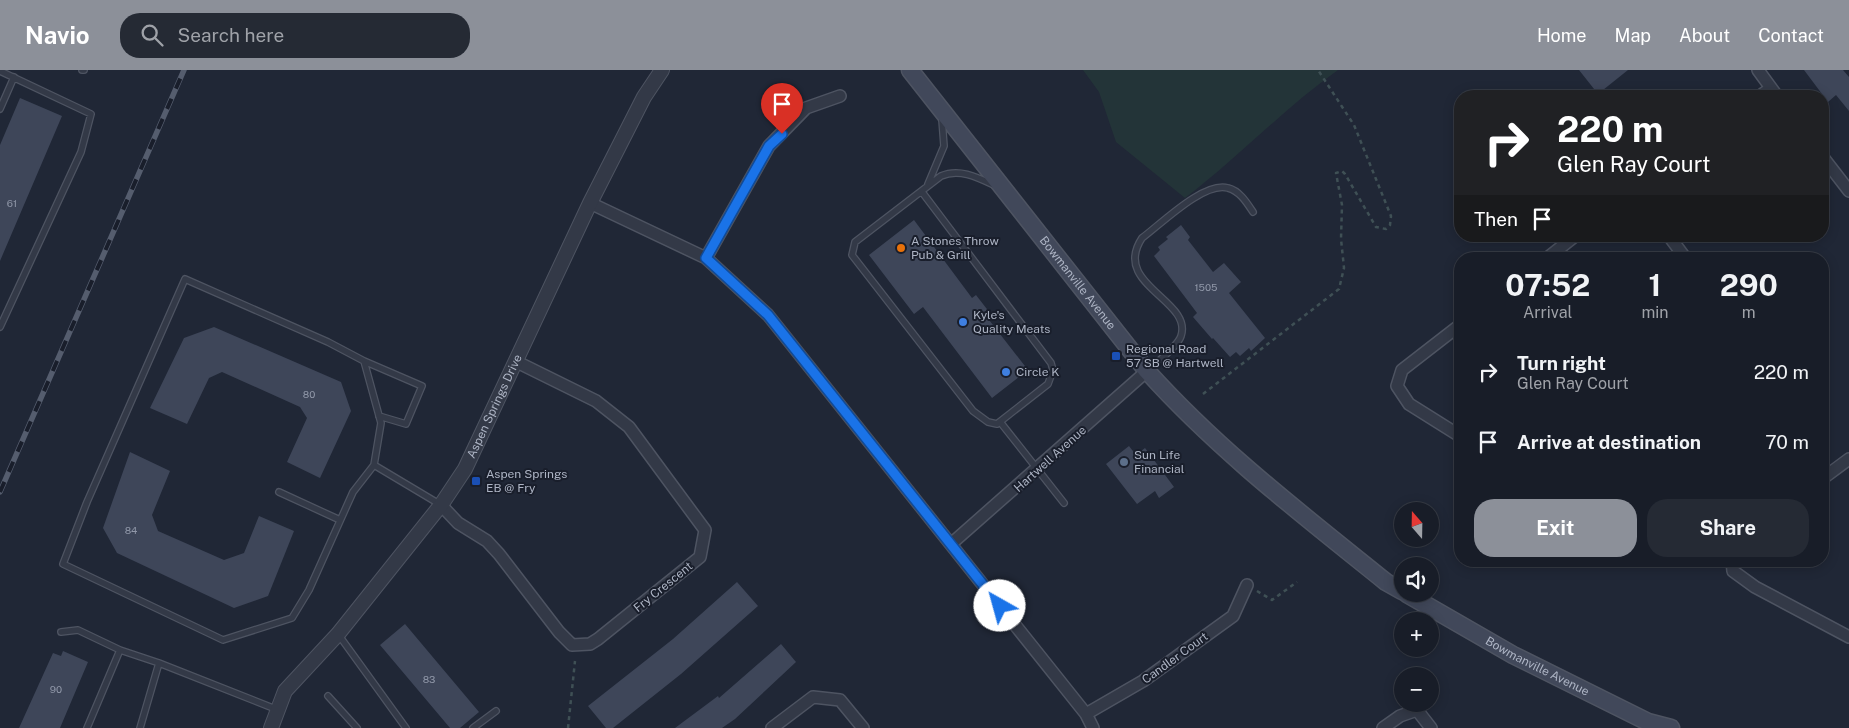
<!DOCTYPE html>
<html lang="en">
<head>
<meta charset="utf-8">
<style>
  body { margin:0; font-family:"Public Sans",sans-serif; background:#252a34; color:#f1f3f6; height:100vh; display:flex; flex-direction:column; font-size:19px; white-space:nowrap }
  * { box-sizing:border-box; margin:0 }
  p { font-size:16px; color:#9fa2a8 }
  .icon { flex:none; width:28px; height:28px; fill:none; stroke:currentColor; stroke-width:2; stroke-linecap:round; stroke-linejoin:round }
  .map { position:relative; flex:1; overflow:hidden }
  .panel { position:absolute; left:1454px; top:182px; width:375px; height:315px; display:flex; flex-direction:column; background:#181d28; border-radius:20px; box-shadow:0 2px 12px #0003,0 0 0 1px #363b45 }
  .panel>* { flex:none }
  .hud { position:absolute; left:1454px; top:20px; width:375px; height:152px; border-radius:20px; box-shadow:0 2px 12px #0003,0 0 0 1px #363b45; background:#202124; color:#fff; overflow:hidden }
  .needle { width:32px; rotate:340deg }
  .buttons { position:absolute; left:1394px; top:432px; display:grid; gap:10px }
  .buttons a { display:grid; place-items:center; width:45px; height:45px; border-radius:50%; background:#181d28; box-shadow:0 2px 12px #0003,0 0 0 1px #363b45; font-size:25px }
  .pin { position:absolute; display:grid; place-items:center; width:42px; height:42px; color:#fff; margin:-51px -21px; border-radius:50% 50% 50% 0; rotate:-45deg; box-shadow:0 0 5px #0007 }
  .pin .icon { rotate:45deg }
  .me { position:absolute; width:55px; margin:-28px; rotate:322deg; stroke-linejoin:round; filter:drop-shadow(0 0 4px #0008) }
  .turn { display:flex; align-items:center; gap:18px; height:105px; padding:0 20px; font-size:22px }
  .turn .icon { width:65px; height:65px; stroke-width:2.5 }
  .turn b { display:block; font-size:35px; line-height:42px }
  .then { display:flex; align-items:center; height:48px; padding:0 20px; background:#0003; gap:10px; font-size:19px }
  .eta { display:flex; justify-content:space-evenly; align-items:center; height:85px; text-align:center }
  .eta b { font-size:30px; font-weight:700; line-height:35px }
  .button { display:flex; gap:10px; margin-top:auto; padding:10px 20px }
  .button a { flex:1; height:58px; border-radius:20px; background:#8c9099; color:#fff; font-size:20px; font-weight:700; line-height:58px; text-align:center }
  .button a+a { background:#252a34; color:#f1f3f6 }
  ul { padding:0; list-style:none }
  li { display:flex; align-items:center; gap:15px; height:70px; padding:0 20px }
  li div { flex:1 }
  li b { display:block; font-size:19px }
  li em { font-style:normal }
  header { display:flex; align-items:center; gap:30px; box-sizing:border-box; height:70px; padding:0 25px; background:#8c9099; color:#fff }
  header strong { font-size:24px }
  nav { display:flex; gap:28px; margin-inline-start:auto; font-size:18px }
  .search { width:350px; height:45px; background:#252a34; display:flex; align-items:center; gap:12px; box-sizing:border-box; padding:0 18px; border-radius:20px; color:#9fa2a8; font-size:19px }
  .map>svg:first-child { display:block }
  .green { fill:#233438 }
  .building { fill:#3e4659 }
  .lines { fill:none; stroke-linecap:round; stroke-linejoin:round }
  .service-casing { stroke:#4e5462; stroke-width:8 }
  .minor-casing { stroke:#4e5462; stroke-width:14 }
  .tertiary-casing { stroke:#4e5462; stroke-width:16 }
  .secondary-casing { stroke:#4e5462; stroke-width:19 }
  .path { stroke:#3f5055; stroke-width:2.5; stroke-dasharray:4 4; stroke-linecap:butt }
  .service { stroke:#333947; stroke-width:5.5 }
  .minor { stroke:#333947; stroke-width:11 }
  .tertiary { stroke:#333947; stroke-width:14 }
  .secondary { stroke:#41485a; stroke-width:16 }
  .rail-casing { stroke:#555d6e; stroke-width:5.5 }
  .rail { stroke:#191e2b; stroke-width:4; stroke-dasharray:11; stroke-linecap:butt }
  .route-casing { stroke:#114b97; stroke-width:12 }
  .route { stroke:#1a73e8; stroke-width:9 }
  .food-dot { fill:#e8710a; stroke:#191e2b; stroke-width:2 }
  .shop-dot { fill:#3f7fe0; stroke:#191e2b; stroke-width:2 }
  .transit-dot { fill:#1a4fb4; stroke:#191e2b; stroke-width:2 }
  .service-dot { fill:#5c6f8a; stroke:#191e2b; stroke-width:2 }
  .labels { text-anchor:middle; dominant-baseline:central; stroke-width:4; stroke-linejoin:round; paint-order:stroke }
  .number-label { font-size:10px; fill:#9198a9 }
  .poi-label { font-size:12px; fill:#adb4c4; stroke:#191e2b; text-anchor:start }
  .street-label { font-size:12px; fill:#adb4c4; stroke:#191e2b }
</style>
</head>
<body>
<header>
<strong>Navio</strong>
<div class="search"><svg class="icon" aria-label="search" viewBox="0 0 24 24"><circle cx="10" cy="10" r="6"/><path d="M15 15l6 6"/></svg>Search here</div>
<nav><a>Home</a><a>Map</a><a>About</a><a>Contact</a></nav>
</header>
<div class="map">
<svg width="1849" height="658" viewBox="0 0 1849 658">
  <rect width="100%" height="100%" fill="#202736"/>
  <path class="green" d="M1083,0H1338C1283,39 1238,88 1185,128L1116,72L1099,22Z"/>
  <path class="building" d="M1579,0H1628L1598,24Z
    M1804,0H1843L1849,7V41L1836,25L1828,32Z
    M20,28L62,46L0,191V75Z
    M914,150L972,228L976,225L990,243L986,246L1028,300L992,328L923,237L914,244L869,185Z
    M1181,155L1190,167L1188,170L1213,202L1224,193L1241,212L1229,223L1265,268L1251,281L1249,278L1240,286L1236,282L1230,287L1213,268L1212,269L1193,247L1197,243L1154,186L1160,180L1158,177L1168,169L1166,167Z
    M214,257L341,312L351,341L320,408L287,392L307,348L300,337L222,302L209,308L187,354L150,338L184,268Z
    M1129,376L1136,385L1145,378L1174,417L1159,428L1155,421L1137,434L1106,394Z
    M130,382L170,401L152,445L158,461L224,490L244,483L259,446L294,461L268,526L234,538L117,483L103,458Z
    M737,512L758,536L681,604L613,658H606L588,636L673,569Z
    M405,554L479,642L460,658H450L380,575Z
    M781,574L796,592L735,649L722,658H675L718,626L719,628Z
    M63,581L88,592L60,658H19L53,583L61,586Z"/>
  <g class="lines">
    <g class="service-casing">
      <path id="service" d="M82,0H84
        M0,1L91,44L81,82L0,257
        M0,39L14,7
        M928,114L944,76L942,50
        M922,122L1051,293L1053,300L1048,314L997,354L988,352L973,341L852,185L855,172L941,106C959,98 977,107 994,115
        M364,291L422,316L406,354L379,346
        M1149,300C1157,292 1178,276 1181,266C1193,230 1111,215 1142,168C1161,154 1204,111 1228,118C1240,121 1247,133 1253,142
        M1001,353L1064,433
        M374,395L381,353L364,291L328,272L185,209L87,432L63,494L223,570L292,548L309,520L353,422L374,395L441,435
        M279,422L340,450
        M61,562L78,560L120,580
        M338,564L406,658
        M328,626L357,658
        M87,658L120,580L159,593
        M140,658L159,593L278,640
        M473,658L496,641"/>
    </g>
    <g class="minor-casing">
      <path id="minor" d="M1758,0L1777,26
        M1760,26L1771,18
        M1822,86L1849,121
        M590,133L706,188L768,245L1086,644L1093,658
        M1669,166L1686,189
        M706,188L769,76L806,38L840,26
        M1546,189L1575,166
        M1460,255L1402,300L1397,316L1409,334L1460,366
        M1822,409L1849,389
        M441,435L458,453L487,471L499,484L559,562L572,575L590,574L598,569L700,487L705,460L629,357L596,331L517,292
        M951,474L1147,301
        M1732,491L1733,501L1755,517L1849,567
        M1086,644L1143,611L1233,546L1247,515
        M772,658L813,627L840,630L863,658
        M1383,658L1400,646L1417,640L1431,658"/>
    </g>
    <g class="tertiary-casing">
      <g id="tertiary">
        <path id="s1" d="M271,658L285,621L338,564L441,435L465,399L590,133L644,27L662,0"/>
      </g>
    </g>
    <g class="secondary-casing">
      <g id="secondary">
        <path id="s2" d="M910,0L1147,301C1219,381 1303,445 1386,512L1402,521"/>
        <path id="s3" d="M1407,524L1513,585L1648,652L1671,658"/>
      </g>
    </g>
    <path class="path" d="M1203,324L1339,219L1344,198L1341,169L1342,135L1336,103L1342,101L1345,104L1376,157L1386,159L1390,155L1391,146L1354,55L1318,0
      M1257,521L1272,530L1297,512
      M568,658L575,591"/>
    <use href="#service" class="service"/>
    <use href="#minor" class="minor"/>
    <use href="#tertiary" class="tertiary"/>
    <use href="#secondary" class="secondary"/>
    <g class="rail-casing">
      <path id="rail" d="M0,422L184,0"/>
    </g>
    <use href="#rail" class="rail"/>
  </g>
  <g class="lines">
    <g class="route-casing">
      <path id="route" d="M782,64L769,76L706,188L768,245L1000,536"/>
    </g>
    <use href="#route" class="route"/>
  </g>
  <circle class="food-dot" cx="901" cy="178" r="5"/>
  <g class="shop-dot">
    <circle cx="963" cy="252" r="5"/>
    <circle cx="1006" cy="302" r="5"/>
  </g>
  <g class="transit-dot">
    <rect x="1111" y="281" width="10" height="10" rx="2.5"/>
    <rect x="471" y="406" width="10" height="10" rx="2.5"/>
  </g>
  <circle class="service-dot" cx="1124" cy="392" r="5"/>
  <g class="labels">
    <g class="number-label">
      <text x="12" y="133">61</text>
      <text x="1206" y="217">1505</text>
      <text x="309" y="324">80</text>
      <text x="131" y="460">84</text>
      <text x="429" y="609">83</text>
      <text x="56" y="619">90</text>
    </g>
    <g class="poi-label">
      <text x="911" y="171">A Stones Throw<tspan x="911" dy="14">Pub &amp; Grill</tspan></text>
      <text x="973" y="245">Kyle's<tspan x="973" dy="14">Quality Meats</tspan></text>
      <text x="1126" y="279">Regional Road<tspan x="1126" dy="14">57 SB @ Hartwell</tspan></text>
      <text x="1016" y="302">Circle K</text>
      <text x="1134" y="385">Sun Life<tspan x="1134" dy="14">Financial</tspan></text>
      <text x="486" y="404">Aspen Springs<tspan x="486" dy="14">EB @ Fry</tspan></text>
    </g>
    <g class="street-label">
      <text stroke="none"><textPath href="#s2" startOffset="271">Bowmanville Avenue</textPath></text>
      <text stroke="none"><textPath href="#s1" startOffset="395">Aspen Springs Drive</textPath></text>
      <text transform="translate(1050 389) rotate(-42)">Hartwell Avenue</text>
      <text transform="translate(663 517) rotate(-39)">Fry Crescent</text>
      <text transform="translate(1175 588) rotate(-36)">Candler Court</text>
      <text stroke="none"><textPath href="#s3" startOffset="149">Bowmanville Avenue</textPath></text>
    </g>
  </g>
</svg>
<div class="buttons">
<a><svg class="needle" viewBox="-14 -14 28 28"><path d="M0-13l5 13h-10z" fill="#e53935"/><path d="M0 13l5-13h-10z" fill="#9fa2a8"/></svg></a>
<a><svg class="icon" aria-label="sound" viewBox="0 0 24 24"><path d="M4 9h4l5-4v14l-5-4H4zM17 9q2 3 0 6"/></svg></a>
<a>+</a>
<a>−</a>
</div>
<div class="pin" style="left:782px;top:64px;background:#d93025"><svg class="icon" aria-label="arrive" viewBox="0 0 24 24"><path d="M6 21V4h12l-3 4 3 4H6"/></svg></div>
<svg class="me" style="left:1000px;top:536px" viewBox="-20 -20 40 40"><circle r="19" fill="#fff"/><path d="M0-13L10 11 0 6-10 11z" fill="#1a73e8"/></svg>
<div class="hud">
<div class="turn"><svg class="icon" aria-label="right" viewBox="0 0 24 24"><path d="M7 20v-9h11M14 6l5 5-5 5"/></svg><div><b>220 m</b>Glen Ray Court</div></div>
<div class="then">Then<svg class="icon" aria-label="arrive" viewBox="0 0 24 24"><path d="M6 21V4h12l-3 4 3 4H6"/></svg></div>
</div>
<section class="panel">
<div class="eta">
<div><b>07:52</b><p>Arrival</p></div>
<div><b>1</b><p>min</p></div>
<div><b>290</b><p>m</p></div>
</div>
<ul>
<li><svg class="icon" aria-label="right" viewBox="0 0 24 24"><path d="M7 20v-9h11M14 6l5 5-5 5"/></svg><div><b>Turn right</b><p>Glen Ray Court</p></div><em>220 m</em></li>
<li><svg class="icon" aria-label="arrive" viewBox="0 0 24 24"><path d="M6 21V4h12l-3 4 3 4H6"/></svg><div><b>Arrive at destination</b></div><em>70 m</em></li>
</ul>
<div class="button"><a>Exit</a><a>Share</a></div>
</section>
</div>
</body>
</html>
